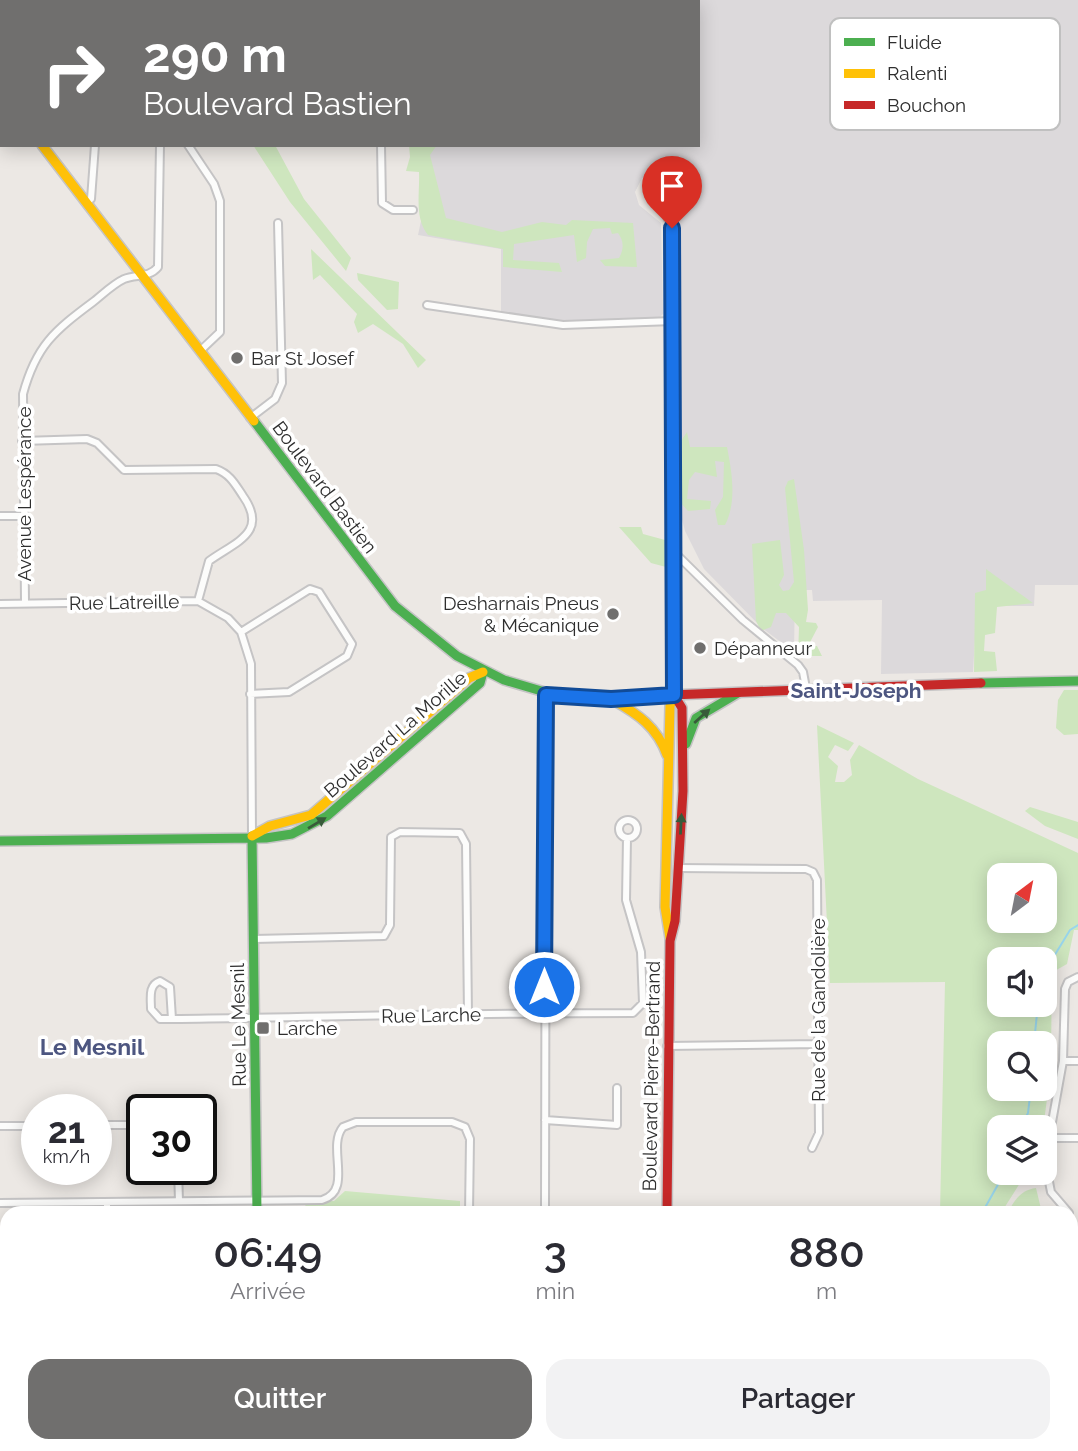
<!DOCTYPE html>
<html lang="fr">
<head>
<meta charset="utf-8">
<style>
  body { margin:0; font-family:Raleway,sans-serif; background:#f2f2f3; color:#2b2b33; height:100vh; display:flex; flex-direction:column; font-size:26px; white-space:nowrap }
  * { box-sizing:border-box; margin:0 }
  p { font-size:23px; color:#7c7c81 }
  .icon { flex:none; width:38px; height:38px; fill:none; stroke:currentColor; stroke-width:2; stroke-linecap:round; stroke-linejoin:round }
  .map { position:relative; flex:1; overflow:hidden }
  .sheet { position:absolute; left:0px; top:1206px; width:1078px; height:247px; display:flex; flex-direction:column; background:#fff; border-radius:21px 21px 0 0; box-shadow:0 4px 18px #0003 }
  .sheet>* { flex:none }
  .hud { position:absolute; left:0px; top:0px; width:700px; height:147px; box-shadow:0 4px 18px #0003; background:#706f6e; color:#fff; overflow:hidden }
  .needle { width:46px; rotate:32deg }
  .buttons { position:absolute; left:987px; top:863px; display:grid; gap:14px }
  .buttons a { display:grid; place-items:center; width:70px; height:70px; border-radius:14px; background:#fff; box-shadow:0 4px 18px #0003; font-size:35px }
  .speed { position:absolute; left:21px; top:1094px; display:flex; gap:14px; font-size:35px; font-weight:700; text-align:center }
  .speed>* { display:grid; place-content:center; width:91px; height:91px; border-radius:50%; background:#fff; box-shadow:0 4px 18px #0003; line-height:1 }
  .speed small { font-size:18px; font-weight:400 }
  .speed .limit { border:4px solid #111; border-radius:10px; background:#fff; color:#111 }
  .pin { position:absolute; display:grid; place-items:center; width:60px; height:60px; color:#fff; margin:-72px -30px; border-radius:50% 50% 50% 0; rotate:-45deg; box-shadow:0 0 7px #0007 }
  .pin .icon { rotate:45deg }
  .me { position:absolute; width:77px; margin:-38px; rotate:0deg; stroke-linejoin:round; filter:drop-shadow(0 0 5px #0008) }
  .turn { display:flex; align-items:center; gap:24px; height:147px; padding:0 28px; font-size:32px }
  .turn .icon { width:91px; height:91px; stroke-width:2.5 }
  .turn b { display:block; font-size:49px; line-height:60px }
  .eta { display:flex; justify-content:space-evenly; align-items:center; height:119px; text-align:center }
  .eta b { font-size:42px; font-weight:600; line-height:49px }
  .cta { display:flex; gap:14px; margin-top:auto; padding:14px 28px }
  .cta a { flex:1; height:80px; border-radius:21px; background:#706f6e; color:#fff; font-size:28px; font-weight:600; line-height:80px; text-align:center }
  .cta a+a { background:#f2f2f3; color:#2b2b33 }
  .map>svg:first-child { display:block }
  .industrial { fill:#dcd9db }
  .green { fill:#cee6be; fill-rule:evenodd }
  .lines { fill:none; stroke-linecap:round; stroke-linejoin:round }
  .stream { stroke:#99d6ec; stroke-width:2 }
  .street-casing { stroke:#c5c4c5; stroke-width:10 }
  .fast-casing { stroke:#c5c4c5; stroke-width:12 }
  .slow-casing { stroke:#c5c4c5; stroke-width:12 }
  .jam-casing { stroke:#c5c4c5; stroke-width:12 }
  .street { stroke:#fcfcfb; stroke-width:6 }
  .fast { stroke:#4caf50; stroke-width:9 }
  .slow { stroke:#ffc107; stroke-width:9 }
  .jam { stroke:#c62828; stroke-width:9 }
  .oneway { fill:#385b3a }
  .route-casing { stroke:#114b97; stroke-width:18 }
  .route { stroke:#1a73e8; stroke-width:12 }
  .poi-dot { fill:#706f6e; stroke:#fff; stroke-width:2.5 }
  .labels { text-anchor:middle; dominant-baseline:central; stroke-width:7; stroke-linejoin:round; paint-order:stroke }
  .poi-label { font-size:19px; fill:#2e2e2e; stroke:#fff; text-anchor:start }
  .street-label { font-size:19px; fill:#2e2e2e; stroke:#fff }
  .neighbourhood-label { font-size:21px; font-weight:bold; fill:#4d5680; stroke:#fff }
  .quarter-label { font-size:23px; font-weight:bold; fill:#4d5680; stroke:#fff }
  .key { fill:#fff; stroke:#c0c0c0; stroke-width:2 }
  .key-label { font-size:19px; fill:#2e2e2e }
</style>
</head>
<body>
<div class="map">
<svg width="1078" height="1451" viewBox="0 0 1078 1451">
  <rect width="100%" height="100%" fill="#ece8e4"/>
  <path class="industrial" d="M425,0H1078V585H1035L1034,606H977L973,672L881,674L882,600L813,601L812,590H795L794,652L762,628L704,569L685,531L677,500L673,175L653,174L642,178L635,192L639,205L661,223L663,314L659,318L563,321L501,312V249L418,235L427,193L426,145H698V2Z"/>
  <path class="green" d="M253,145H275L304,199L351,258L346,271L290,202Z
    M409,145H437L430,155L446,218L502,232L542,222L566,225L572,220L633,223L637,267L605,266L600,260L619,258C624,249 624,241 618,233L612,234L610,228L593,229L587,242L586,258L577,262L574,235L514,244L513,260L559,263L562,272L503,267V249L428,235C414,218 420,193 419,172L406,171L410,157Z
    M311,249L426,360L418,368L403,344L373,324L358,333L354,322L357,314L320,275L313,280Z
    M357,273L399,282L398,309L387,310L358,280Z
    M687,432L690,447H727C732,472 737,502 725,525H718L715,510L723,497L724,462L715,461L717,477L695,472L689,480L687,499L711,501L710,509L688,511L678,500L677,447Z
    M794,479L804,550L808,610L806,622L816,623L818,627L808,646H817L822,656H798L799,627L786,613H776L771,627L761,631L756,621L752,544L780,540L784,575L779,585L783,591L789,590L794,582L785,488L788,481Z
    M619,527H641L643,534L665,540L666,567L651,563Z
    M986,569L1033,603L997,607L995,633L985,635L984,651L995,652L997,671L974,672L975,593L986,590Z
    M1064,690H1078V734L1064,735L1056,728L1058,700Z
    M817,725L854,743L848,751L835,745L828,757L838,766L835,782H844L852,775L850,760L859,745L918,779L1078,853V930H1074L1067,964L1051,973C1052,1026 1052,1075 1043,1127H999V1172L1035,1173L1034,1177L1020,1183L1001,1213H940L945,982L830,983ZM999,875H1045V920H999ZM999,959H1045V1004H999ZM999,1043H1045V1088H999Z
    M1030,807L1078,822V839L1045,826L1025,811Z
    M1036,1188L1042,1213H1008C1014,1200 1021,1190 1036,1188Z
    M345,1191L460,1201V1213H306L305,1200L334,1201Z
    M1071,1244L1078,1246V1311L1071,1319Z
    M7,1395V1446H210L206,1451H0V1403Z
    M243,1446H511V1451H239Z
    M682,1446H952V1451H682Z"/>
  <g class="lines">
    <path class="stream" d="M1045,971L1070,930L1078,925
      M1034,1043L1038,1004
      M1021,1127L1028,1113L1031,1088
      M982,1213L1005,1172"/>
    <g class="street-casing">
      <path id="street" d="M381,0V2
        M188,145L214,184L220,201V332L200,351
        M381,145L382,203L393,210H413
        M86,203L91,199L95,145
        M672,227L664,211L650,197V187C667,177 672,192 673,207L674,695
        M427,305L563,325L673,321
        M250,418L275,399L282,383L278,223
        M22,441L87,439L97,443L124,470L216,469C230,474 235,484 243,496C269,533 235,542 209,561L198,601
        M0,516H24
        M673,551L743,620L798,665L803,672L806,688
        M25,602L23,394C36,346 54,331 93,302C102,295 113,284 124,279C136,274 149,278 158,267L160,145
        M0,604L198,601L228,618L241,632L251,664L252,836
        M241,632L310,589L319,592L352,644L347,656L289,692L250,694
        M619 829a9 9 0 1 1 18 0a9 9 0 1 1-18 0Z
        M678,868L806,869L813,872L817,880L819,1133L812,1148
        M254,939L384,936L390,925L391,837L400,832L460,833L466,844L468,1015
        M172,1019L170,987L160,981C148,985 151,998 151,1009L160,1019H172C326,1017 479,1013 633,1013L643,1003L641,952L626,900L627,838
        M667,1046L819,1044
        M1063,1061H1078
        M545,1120L617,1125V1088
        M96,1125H142
        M0,1126H37
        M1049,1138H1078
        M178,1169L179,1201
        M107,1202V1213
        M0,1203L322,1200C354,1190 326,1147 343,1127L356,1122H452L465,1127L470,1139L469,1213
        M545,1213L546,695
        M1069,1213L1051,1192L1045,1161L1063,1061L1065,989L1068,982L1078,977
        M0,1273L7,1267
        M1071,1369H1078
        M0,1372L7,1366
        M987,1446V1451"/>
    </g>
    <g class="fast-casing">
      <path id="fast" d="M0,91L2,93
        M254,421L395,606L457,656L504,680L555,695L582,699L670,695
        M981,683L1078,681
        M686,744L696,718L738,693
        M252,836L257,1213
        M0,841L266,838L292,834L327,816L480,683L483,672
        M668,1446V1451
        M232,1451L236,1446"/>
    </g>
    <g class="slow-casing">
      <path id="slow" d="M42,145L254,421
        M613,700C638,714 657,727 667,755
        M252,836L270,826L311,815L469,678L483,672
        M670,938L665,907L670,706L674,695"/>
    </g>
    <g class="jam-casing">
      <path id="jam" d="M670,695L981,683
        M667,1213L670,941L675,921L683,791L682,708L674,695"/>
    </g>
    <use href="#street" class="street"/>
    <use href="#fast" class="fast"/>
    <use href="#slow" class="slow"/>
    <use href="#jam" class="jam"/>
  </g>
  <defs><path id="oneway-solid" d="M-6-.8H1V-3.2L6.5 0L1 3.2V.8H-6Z" transform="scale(1.75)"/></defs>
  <g class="oneway">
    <use href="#oneway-solid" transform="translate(702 716) rotate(-42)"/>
    <use href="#oneway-solid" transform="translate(317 823) rotate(-31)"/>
    <use href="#oneway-solid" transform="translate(681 824) rotate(-87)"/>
  </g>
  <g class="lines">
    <g class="route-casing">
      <path id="route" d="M544,987L546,695L611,699L674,695L672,228"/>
    </g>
    <use href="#route" class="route"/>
  </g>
  <g class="poi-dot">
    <circle cx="237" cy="358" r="7"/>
    <circle cx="613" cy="614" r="7"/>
    <circle cx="700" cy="648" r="7"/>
    <rect x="256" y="1021" width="14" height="14" rx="3.5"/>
  </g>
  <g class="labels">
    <g class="poi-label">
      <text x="251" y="358">Bar St Josef</text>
      <text x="599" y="603" text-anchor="end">Desharnais Pneus<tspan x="599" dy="22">&amp; Mécanique</tspan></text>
      <text x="714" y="648">Dépanneur</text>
      <text x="277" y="1028">Larche</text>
    </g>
    <g class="street-label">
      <text transform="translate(325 487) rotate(53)">Boulevard Bastien</text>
      <text transform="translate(24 494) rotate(-90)">Avenue Lespérance</text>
      <text transform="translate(124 602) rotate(-1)">Rue Latreille</text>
      <text transform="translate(395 734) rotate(-41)">Boulevard La Morille</text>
      <text transform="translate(818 1010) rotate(-90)">Rue de la Gandolière</text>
      <text transform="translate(431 1015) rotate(-1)">Rue Larche</text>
      <text transform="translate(238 1025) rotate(-91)">Rue Le Mesnil</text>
      <text transform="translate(651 1076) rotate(-89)">Boulevard Pierre-Bertrand</text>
    </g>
    <g class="neighbourhood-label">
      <text x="856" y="690">Saint-Joseph</text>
    </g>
    <g class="quarter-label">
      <text x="92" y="1046">Le Mesnil</text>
    </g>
  </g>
  <rect x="830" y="18" width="230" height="112" rx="10" class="key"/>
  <rect x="844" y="38" width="31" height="8" fill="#4caf50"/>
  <rect x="844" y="69" width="31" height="9" fill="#ffc107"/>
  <rect x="844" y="101" width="31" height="8" fill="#c62828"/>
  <g class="key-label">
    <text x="887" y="49">Fluide</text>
    <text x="887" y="80">Ralenti</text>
    <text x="887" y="112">Bouchon</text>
  </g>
</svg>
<div class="buttons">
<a><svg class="needle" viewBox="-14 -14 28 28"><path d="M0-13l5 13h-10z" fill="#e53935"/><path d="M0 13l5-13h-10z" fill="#7c7c81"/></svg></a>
<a><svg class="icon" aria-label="sound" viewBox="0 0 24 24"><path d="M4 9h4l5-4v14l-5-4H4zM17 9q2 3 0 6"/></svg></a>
<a><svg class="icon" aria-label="search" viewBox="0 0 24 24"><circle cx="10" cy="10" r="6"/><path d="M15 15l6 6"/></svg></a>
<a><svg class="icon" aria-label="layers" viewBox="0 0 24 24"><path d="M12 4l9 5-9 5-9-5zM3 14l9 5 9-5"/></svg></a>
</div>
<div class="speed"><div>21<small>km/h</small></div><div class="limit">30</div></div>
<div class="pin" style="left:672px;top:228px;background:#d93025"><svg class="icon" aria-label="arrive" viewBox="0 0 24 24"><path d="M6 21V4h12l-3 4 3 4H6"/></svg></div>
<svg class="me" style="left:544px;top:987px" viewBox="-20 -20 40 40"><circle r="17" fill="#1a73e8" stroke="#fff" stroke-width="3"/><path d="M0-11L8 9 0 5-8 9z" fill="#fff"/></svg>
<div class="hud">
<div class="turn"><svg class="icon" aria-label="right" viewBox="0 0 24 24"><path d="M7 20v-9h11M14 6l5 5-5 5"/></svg><div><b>290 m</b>Boulevard Bastien</div></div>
</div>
<section class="sheet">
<div class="eta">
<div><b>06:49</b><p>Arrivée</p></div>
<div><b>3</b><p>min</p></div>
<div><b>880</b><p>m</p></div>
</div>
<div class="cta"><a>Quitter</a><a>Partager</a></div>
</section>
</div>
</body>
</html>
